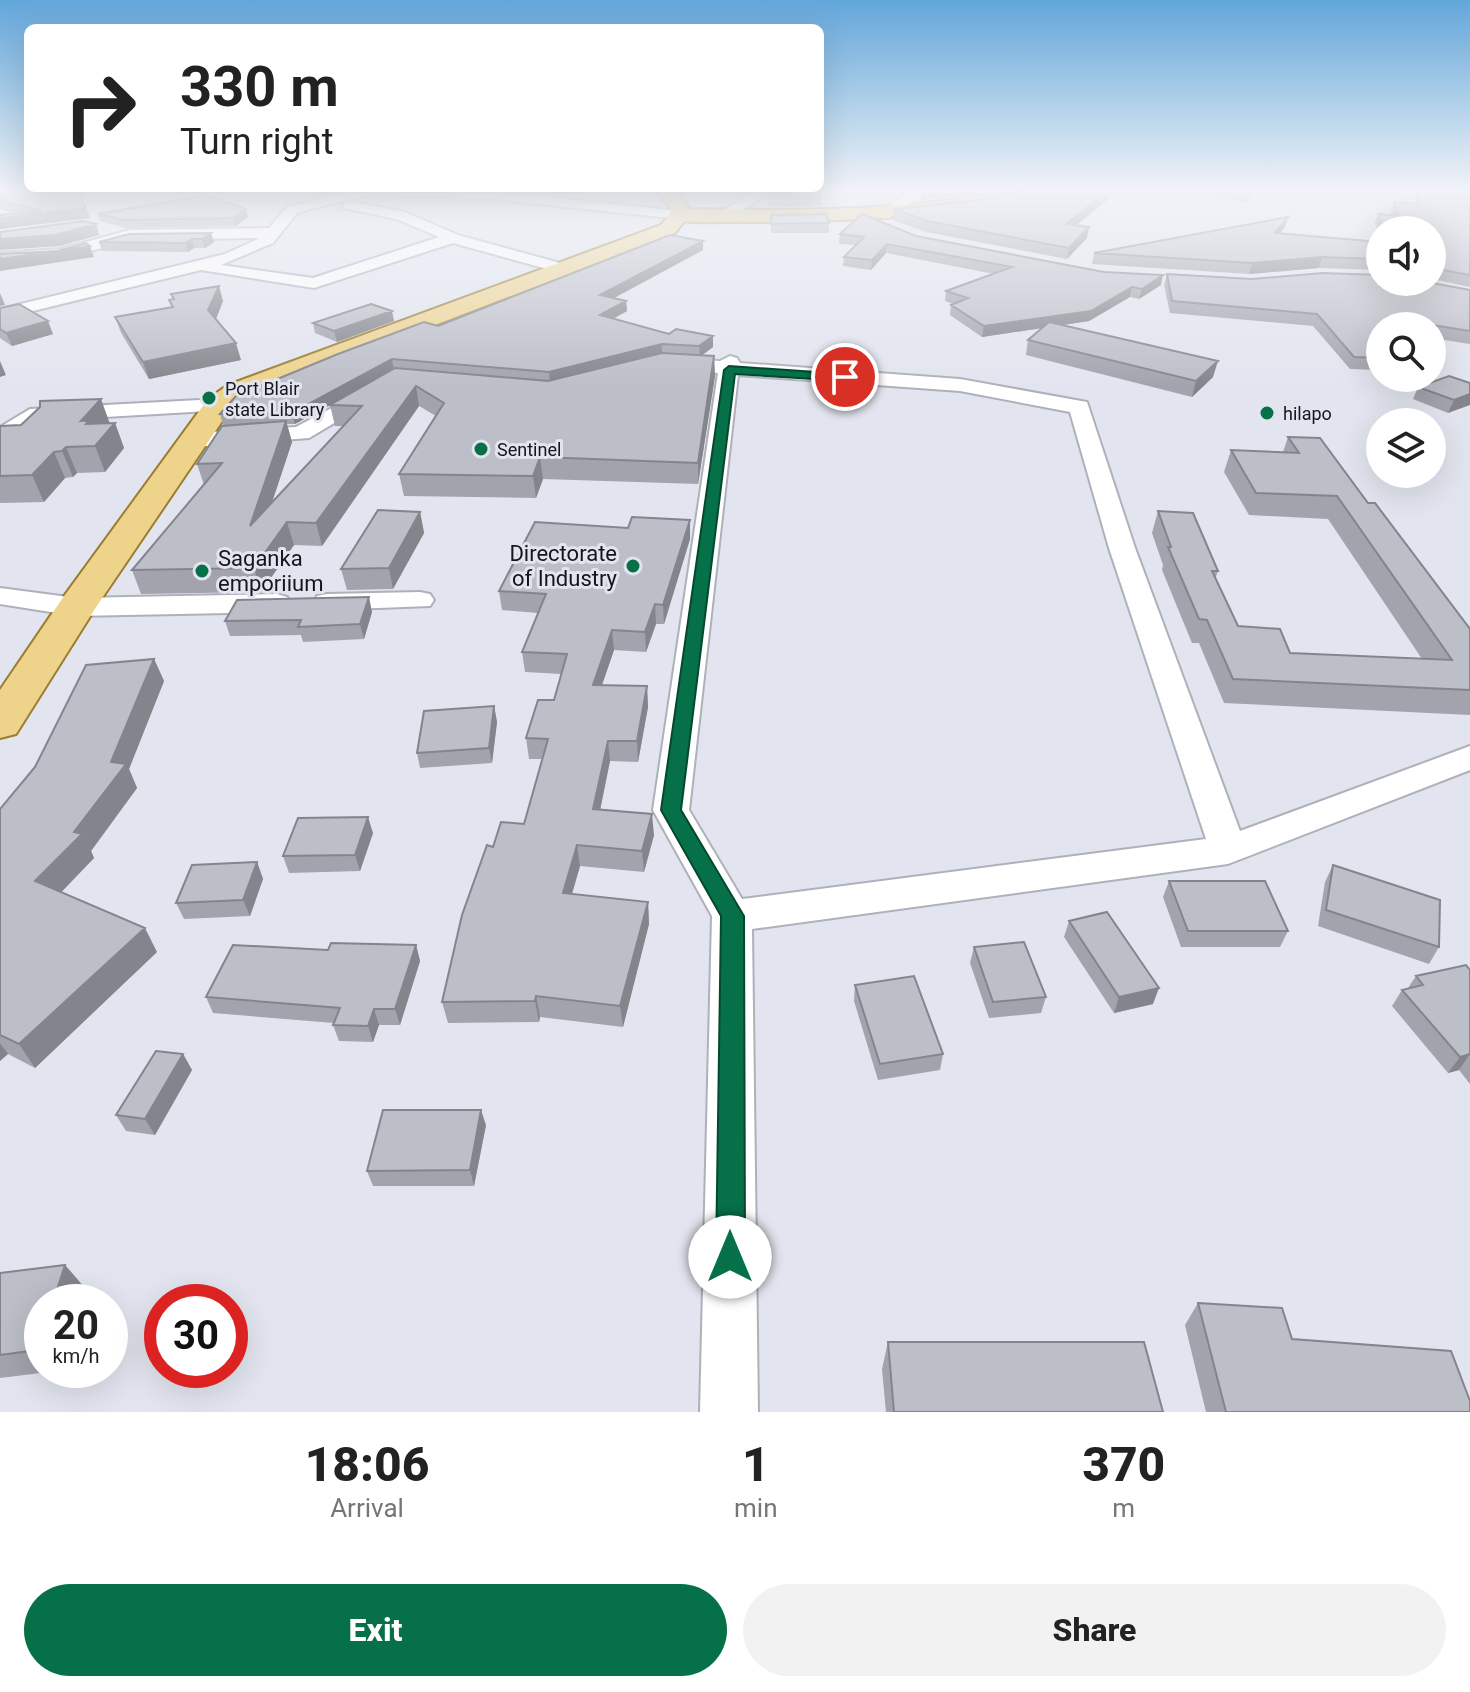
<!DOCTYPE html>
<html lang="en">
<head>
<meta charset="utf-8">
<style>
  body { margin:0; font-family:Roboto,sans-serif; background:#f2f2f2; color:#222; height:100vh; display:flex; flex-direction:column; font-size:30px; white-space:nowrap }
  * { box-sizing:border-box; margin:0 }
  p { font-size:26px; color:#767676 }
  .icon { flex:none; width:44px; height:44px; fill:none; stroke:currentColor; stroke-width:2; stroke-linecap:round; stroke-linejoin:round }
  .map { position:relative; height:1412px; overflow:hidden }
  .details { display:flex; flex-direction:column; background:#fff; flex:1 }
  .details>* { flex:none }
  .guide { position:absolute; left:24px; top:24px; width:800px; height:168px; border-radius:12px; box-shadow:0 8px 32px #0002; background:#fff; color:#222; overflow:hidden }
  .controls { position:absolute; left:1366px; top:216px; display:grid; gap:16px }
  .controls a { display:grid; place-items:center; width:80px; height:80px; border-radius:50%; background:#fff; box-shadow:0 8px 32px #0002; font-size:40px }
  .speed { position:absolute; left:24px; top:1284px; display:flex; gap:16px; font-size:40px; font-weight:700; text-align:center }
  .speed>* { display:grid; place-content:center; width:104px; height:104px; border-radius:50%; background:#fff; box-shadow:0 8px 32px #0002; line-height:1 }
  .speed small { font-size:20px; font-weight:400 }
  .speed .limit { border:12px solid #d22; background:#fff; color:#111 }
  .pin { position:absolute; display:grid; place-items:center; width:68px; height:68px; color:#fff; margin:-34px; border:4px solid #fff; border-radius:50%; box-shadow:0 2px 8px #0007 }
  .me { position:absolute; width:88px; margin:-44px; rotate:0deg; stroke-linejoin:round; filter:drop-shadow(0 0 6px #0008) }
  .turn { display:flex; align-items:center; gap:28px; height:168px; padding:0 24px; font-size:36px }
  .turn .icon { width:104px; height:104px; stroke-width:2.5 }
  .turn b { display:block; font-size:56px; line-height:68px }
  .eta { display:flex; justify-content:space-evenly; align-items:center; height:136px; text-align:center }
  .eta b { font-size:48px; font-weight:800; line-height:56px }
  .action { display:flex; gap:16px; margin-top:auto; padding:16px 24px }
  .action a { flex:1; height:92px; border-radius:48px; background:#067149; color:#fff; font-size:32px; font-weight:800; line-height:92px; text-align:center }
  .action a+a { background:#f2f2f2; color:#222 }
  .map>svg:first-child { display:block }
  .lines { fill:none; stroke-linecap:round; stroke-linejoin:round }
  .minor-casing { stroke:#aeb0ba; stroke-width:4 }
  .primary-casing { stroke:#9b7d30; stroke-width:4 }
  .trunk-casing { stroke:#9b7d30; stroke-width:4 }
  .minor { fill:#fff; fill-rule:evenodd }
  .primary { fill:#eed38b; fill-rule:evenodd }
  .trunk { fill:#e8c464; fill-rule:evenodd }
  .wall { fill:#a2a3ac; fill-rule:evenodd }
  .shaded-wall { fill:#84858c }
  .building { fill:#bcbec8; stroke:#84858c; stroke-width:2 }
  .route { fill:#067149; stroke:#04492f; stroke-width:2 }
  .poi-dot { fill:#067149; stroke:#e2e5ef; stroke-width:3 }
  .labels { text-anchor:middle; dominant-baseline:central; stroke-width:6; stroke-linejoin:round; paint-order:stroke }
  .far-poi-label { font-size:18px; fill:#151619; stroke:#e2e5ef; text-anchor:start }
  .poi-label { font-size:22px; fill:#151619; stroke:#e2e5ef; text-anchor:end }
</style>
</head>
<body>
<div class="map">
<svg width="1470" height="1412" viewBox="0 0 1470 1412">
  <rect width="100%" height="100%" fill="#e2e5ef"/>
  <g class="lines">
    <g class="minor-casing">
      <path id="minor" d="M357,189L483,190L679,211L686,215L679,219L483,198L377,195L352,198L297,213L273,243L221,265L313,278L439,237L396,219L344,208L342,205L349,201L405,212L458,235L571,266L573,269L565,274L453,243L314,288L201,270L0,319V309L225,254L260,238L131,240L61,259L0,263V253L60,249L130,230L269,228L287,207Z
        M760,189H778L728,218H718L716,215Z
        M915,189H932L889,218H879V212Z
        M730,356L737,358L740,363L960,379L1087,402L1135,548L1240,831L1470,746V770L1228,864L752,929L758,1412H700L712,916L653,810L718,373L673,370L663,364L673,358L720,361ZM738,375L960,391L1070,412L1109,548L1206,839L742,899L689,810Z
        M371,387L381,393L378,397L309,438L194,447L186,445L183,440L186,435L194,433L296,427Z
        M218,399L229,405L226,410L36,421L8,442L0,444V427L30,409Z
        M0,588L76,598L277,594L287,597L291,603L287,609L277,612L76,616L0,604Z
        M420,592L430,594L434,600L430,606L327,610L317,608L313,602L317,596L327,594Z"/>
    </g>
    <g class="primary-casing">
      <path id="primary" d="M679,209L689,215L675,233L248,397L229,411L96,607L16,734L0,738V690L62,599L208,399L228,385L661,225L672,211Z"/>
    </g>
    <g class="trunk-casing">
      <path id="trunk" d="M655,189H674L690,209C761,210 833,211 904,205C953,201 1001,189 1050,189L1041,195C945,216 850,222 752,222C727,221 697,225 672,219L670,208Z"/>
    </g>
    <use href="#minor" class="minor"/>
    <use href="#primary" class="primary"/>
    <use href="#trunk" class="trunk"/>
  </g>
  <path class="wall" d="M0,189L86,208L90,218L0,229V215L16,214L0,209Z
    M497,189H591L588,192L567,194Z
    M768,189L822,197V206L768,207Z
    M1121,189L1076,225L1087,238L1067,259L926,232L893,220L894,209L971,201Z
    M1153,189H1258L1246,202Z
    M1416,189H1470V287L1432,279V230H1380V240L1375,223L1378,214L1391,215L1390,212L1394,202L1416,204Z
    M246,209L248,217L236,226L126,228L100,221L98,214Z
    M771,215L829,223V233H771Z
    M1285,227L1280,234L1380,242V270L1319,268L1249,274L1092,264L1094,253Z
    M211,233L214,242L205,248H194L188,252L102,251L99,242Z
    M840,234L916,236L1161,285L1139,299L1130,297L1089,321L1063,325L1213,377L1192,397L1026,355L1028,340L1042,328L982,337L950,315L951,305L953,304L945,301L946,291L994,274L886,253L871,270L843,266L844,257L855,245L839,244Z
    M703,241V250L614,298L626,301L627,311L613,319L669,334L713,336V347L701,355L714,356L715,376L698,484L543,479L536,498L404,496L399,474L436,416L419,406L322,546L294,545L261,592L141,594L132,570L204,485L197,464L241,425H223L220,414L438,326ZM345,397L330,405L335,426H343L272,501L292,442L287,424H295Z
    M1167,274L1470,290V344L1432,338V326H1380V370L1350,369L1313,326L1170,313L1164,285Z
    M171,294L223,301L216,319L241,360L149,379L121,333L115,317L172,307L169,300L173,299Z
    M0,308L53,334L12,346L0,338Z
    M394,321L337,342L315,333L313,323Z
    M1470,383L1448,413L1413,399L1418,387Z
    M115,423L124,448L105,472L77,473L73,477L65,478L44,502L0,503V426Z
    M1288,437L1368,503L1470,629V715L1224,703L1199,643H1192L1162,570L1163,565L1152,533L1158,511L1218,571L1215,579L1238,626L1290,653L1422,659L1328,519L1249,515L1224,472L1231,450L1283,452Z
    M420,512L424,533L393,589L347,590L341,569Z
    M690,539L664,624H656L646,652L614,650L602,685L647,686L648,707L638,762L610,761L600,810L654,835L644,872L580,866L572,894L648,902L649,924L623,1027L540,1017L539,1022L448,1023L442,1002L493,847L524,824L542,759H529L526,738L554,700L561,674L525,672L522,652L538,613L502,610L499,591Z
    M372,612L364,639L303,642L301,635L230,636L225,621Z
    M154,659L164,681L129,769L137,788L91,851L94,858L61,892L157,952L35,1068L8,1054L0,1061V809Z
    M494,706L497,722L492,763L420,768L417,753Z
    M373,833L360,871L289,873L283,856Z
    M257,862L263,879L250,916L184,919L176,903Z
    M1333,865L1439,947L1429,964L1318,926L1325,882Z
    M1169,881L1288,931L1280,947H1181L1163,897Z
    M1069,921L1153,1004L1114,1013L1064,937Z
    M416,945L420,961L400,1025H379L373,1042L339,1041L333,1025L334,1023L213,1013L206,997L328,950Z
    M974,947L1046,997L1041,1013L989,1018L970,963Z
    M1470,970V1084L1459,1070L1448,1073L1392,1006L1402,990L1408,988L1416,976Z
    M855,985L943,1054L940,1070L878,1080L854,1001Z
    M183,1054L192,1070L155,1135L126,1131L116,1115Z
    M486,1125L474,1186H373L367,1171Z
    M65,1265L84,1287L42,1302V1370H57V1371L0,1378V1273Z
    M1198,1303L1292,1339L1470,1412H1206L1185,1325Z
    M888,1342L1163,1412H886L882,1369Z"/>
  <path class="shaded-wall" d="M566,189H591L588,192L567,194Z
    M928,189H1004L921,200L922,190Z
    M1110,189H1121L1064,235L1066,224Z
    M1251,189H1258L1246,202L1249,192Z
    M86,208L90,218L0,229V218Z
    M246,209L248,217L236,226L233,218Z
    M1288,217L1285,227L1272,243L1275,233Z
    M96,224L99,235L60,246L0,250V239Z
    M1089,227L1087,238L1067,259L1069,248Z
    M211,233L214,242L205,248L202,239Z
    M192,239L194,248L188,252L185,243Z
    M703,241V250L601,305L600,295Z
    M887,244L886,253L871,270L872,260Z
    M90,246L94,257L0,271V259Z
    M1322,257L1319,268L1249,274L1252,263Z
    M1163,275L1161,285L1139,299L1142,289Z
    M219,286L223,301L213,326L208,310Z
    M1132,287L1130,297L1089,321L982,337L984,326Z
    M0,293L5,305L0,306Z
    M626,301L627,311L601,325L600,315Z
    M392,311L394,321L337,342L334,331Z
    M48,321L53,334L12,346L6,333Z
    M713,336V347L700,357L699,346Z
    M236,343L241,360L149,379L143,362Z
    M662,344V354L550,383L549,372Z
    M714,356L715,376L698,484V463Z
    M392,359L394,370L295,424L292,413Z
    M0,361L6,375L0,377Z
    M1218,361L1213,377L1192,397L1196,381Z
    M416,386L419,406L322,546L316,523Z
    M1470,394V405L1448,413L1454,400Z
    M101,399L110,424L115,423L124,448L105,472L94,443L81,421Z
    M286,421L292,442L257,548L250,526Z
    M66,447L77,473L73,477L62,451Z
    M54,452L65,478L44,502L32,475Z
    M540,457L543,479L536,498L533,476Z
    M420,512L424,533L393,589L389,568Z
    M690,520V539L664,624L663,605Z
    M287,522L294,545L261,592L254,568Z
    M369,597L372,612L364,639L360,624Z
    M655,604L656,624L646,652L645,632Z
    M612,630L614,650L595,705L593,685Z
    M154,659L164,681L129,769L137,788L91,851L94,858L49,905L35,881L74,832L111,762Z
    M647,686L648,707L638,762L637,741Z
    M494,706L497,722L492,763L489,748Z
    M608,741L610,761L596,830L593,809Z
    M652,814L654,835L644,872L642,851Z
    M368,817L373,833L360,871L355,855Z
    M577,845L580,866L566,914L563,893Z
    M257,862L263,879L250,916L243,900Z
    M648,902L649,924L623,1027L620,1006Z
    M145,928L157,952L35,1068L19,1044Z
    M416,945L420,961L400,1025L395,1009Z
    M1159,988L1153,1004L1114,1013L1119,997Z
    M536,996L540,1017L539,1022L535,1001Z
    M374,1009L379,1025L373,1042L368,1026Z
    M0,1043L8,1054L0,1061Z
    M183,1054L192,1070L155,1135L145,1119Z
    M1470,1054L1459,1070L1448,1073L1460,1057Z
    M481,1110L486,1125L474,1186L470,1170Z
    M65,1265L84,1287L79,1302H53Z
    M42,1336V1355L37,1350Z"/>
  <path class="building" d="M0,189H76L86,208L0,218V215L42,211L0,200Z
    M768,189H820L822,197H768Z
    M1035,189H1110L1066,224L1089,227L1069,248L927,221L894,209L971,201Z
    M1230,189H1251L1249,192Z
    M1419,189H1470V275L1432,268V230H1384L1378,214L1399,216L1394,202L1419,204Z
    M206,195L246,209L233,218L124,220L98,214Z
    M827,214L829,223L771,224V215Z
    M862,214L916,236L1104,272L1163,275L1142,289L1132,287L1091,311L984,326L951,305L968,298L946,291L1012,267L887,244L872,260L844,257L864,237L840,234Z
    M1288,217L1275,233L1380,242V259L1322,257L1252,263L1094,253Z
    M84,221L96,224L55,235L0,239V232Z
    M211,233L202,239H192L185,243L99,242L129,234Z
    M670,235L703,241L600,295L626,301L600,315L669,334L676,329L713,336L699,346L662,344L549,372L392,359L292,413L220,414L236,396L338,354L424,322L438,326Z
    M86,243L90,246L0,259V254L57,251Z
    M1323,273L1380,275V282H1427L1470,290V331L1388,318L1395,326H1380V358L1354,357L1317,314L1172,301L1167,274L1252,279Z
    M219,286L208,310L236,343L143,362L115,317L173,307L169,300L174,299L171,294Z
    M19,304L48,321L6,333L0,329V308Z
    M371,304L392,311L334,331L313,323Z
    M1049,322L1218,361L1196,381L1028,340Z
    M662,353L714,356L698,463L540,457L533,476L399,474L444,403L416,386L316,523L287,522L254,568L132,570L222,463L197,464L222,426L286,421L250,526L362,406L330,405L395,368L548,381Z
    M1449,376L1470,383V394L1454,400L1418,387Z
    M101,399L81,421L89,420L86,424L115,423L95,446L66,447L62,451L54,452L32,475L0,476V426L21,425L40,407V401Z
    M1288,437L1320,438L1368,503H1375L1470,629V690L1233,679L1207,620L1199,619L1168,547H1171L1158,511L1193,513L1218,571H1212L1238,626L1280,629L1290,653L1452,660L1337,496L1256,493L1231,450L1299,453Z
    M378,510L420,512L389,568L341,569Z
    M632,517L690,520L663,605L655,604L645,632L612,630L593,685L647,686L637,741H608L593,809L652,814L642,851L577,845L563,893L648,902L620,1006L536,996L535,1001L442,1002L462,915L487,845L493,847L501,822L524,824L548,739L526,738L538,700H554L567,654L522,652L546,594L499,591L535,522L628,528Z
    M369,597L360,624L298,627L301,620L225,621L237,600Z
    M154,659L111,762L126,764L74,832L82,834L35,881L145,928L19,1044L0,1035V809L35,767L86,665Z
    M494,706L489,748L417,753L424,711Z
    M368,817L355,855L283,856L298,818Z
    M257,862L243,900L176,903L192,865Z
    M1333,865L1440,900L1439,947L1326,910Z
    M1169,881H1265L1288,931H1188Z
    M1107,912L1159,988L1119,997L1069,921Z
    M1024,942L1046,997L993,1002L974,947Z
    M331,943L416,945L395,1009H374L368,1026L333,1025L340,1008L206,997L233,945L328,950Z
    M1466,965L1470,970V1054L1460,1057L1402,990L1423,985L1416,976Z
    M914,976L943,1054L880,1064L855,985Z
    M156,1051L183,1054L145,1119L116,1115Z
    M383,1110H481L470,1170L367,1171Z
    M65,1265L53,1302H42V1336L37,1350L0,1355V1273Z
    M1198,1303L1282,1308L1292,1339L1451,1351L1470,1401V1412H1226Z
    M888,1342H1144L1163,1412H894Z"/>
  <linearGradient id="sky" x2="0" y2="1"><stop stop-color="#62a6da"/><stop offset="0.49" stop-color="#f2f3f8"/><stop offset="1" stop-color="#f2f3f8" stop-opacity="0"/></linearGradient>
  <rect width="1470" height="387" fill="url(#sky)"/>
  <path class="route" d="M729,366L845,374L851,377L845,381L735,374L681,810L744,916L745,1257L741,1267L730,1272L720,1267L716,1257L721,916L661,810L724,370Z"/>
  <g class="poi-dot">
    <circle cx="209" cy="398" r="8"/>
    <circle cx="1267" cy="413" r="8"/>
    <circle cx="481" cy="449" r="8"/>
    <circle cx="633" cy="566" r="8"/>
    <circle cx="202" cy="571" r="8"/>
  </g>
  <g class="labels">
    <g class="far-poi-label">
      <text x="225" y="388">Port Blair<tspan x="225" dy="21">state Library</tspan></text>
      <text x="1283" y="413">hilapo</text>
      <text x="497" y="449">Sentinel</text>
    </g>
    <g class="poi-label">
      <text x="617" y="553">Directorate<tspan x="617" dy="25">of Industry</tspan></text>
      <text x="218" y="558" text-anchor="start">Saganka<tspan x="218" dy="25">emporiium</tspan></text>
    </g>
  </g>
</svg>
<div class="controls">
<a><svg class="icon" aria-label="sound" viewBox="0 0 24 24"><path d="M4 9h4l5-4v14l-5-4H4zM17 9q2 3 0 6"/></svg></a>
<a><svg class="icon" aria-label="search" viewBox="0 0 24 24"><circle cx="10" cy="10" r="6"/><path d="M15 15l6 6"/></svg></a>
<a><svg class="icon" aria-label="layers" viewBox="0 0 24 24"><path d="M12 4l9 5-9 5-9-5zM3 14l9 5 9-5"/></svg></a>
</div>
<div class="speed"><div>20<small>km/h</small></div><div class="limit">30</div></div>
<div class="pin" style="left:845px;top:377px;background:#d93025"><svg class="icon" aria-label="arrive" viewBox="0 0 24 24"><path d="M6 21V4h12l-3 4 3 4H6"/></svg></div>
<svg class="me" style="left:730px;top:1257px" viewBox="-20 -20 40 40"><circle r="19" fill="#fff"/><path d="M0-13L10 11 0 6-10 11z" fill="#067149"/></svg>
<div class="guide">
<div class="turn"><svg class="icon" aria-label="right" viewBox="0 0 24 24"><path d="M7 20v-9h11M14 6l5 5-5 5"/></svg><div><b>330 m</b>Turn right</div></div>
</div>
</div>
<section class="details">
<div class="eta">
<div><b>18:06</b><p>Arrival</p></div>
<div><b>1</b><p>min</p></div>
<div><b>370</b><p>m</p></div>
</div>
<div class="action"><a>Exit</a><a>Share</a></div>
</section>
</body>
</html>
